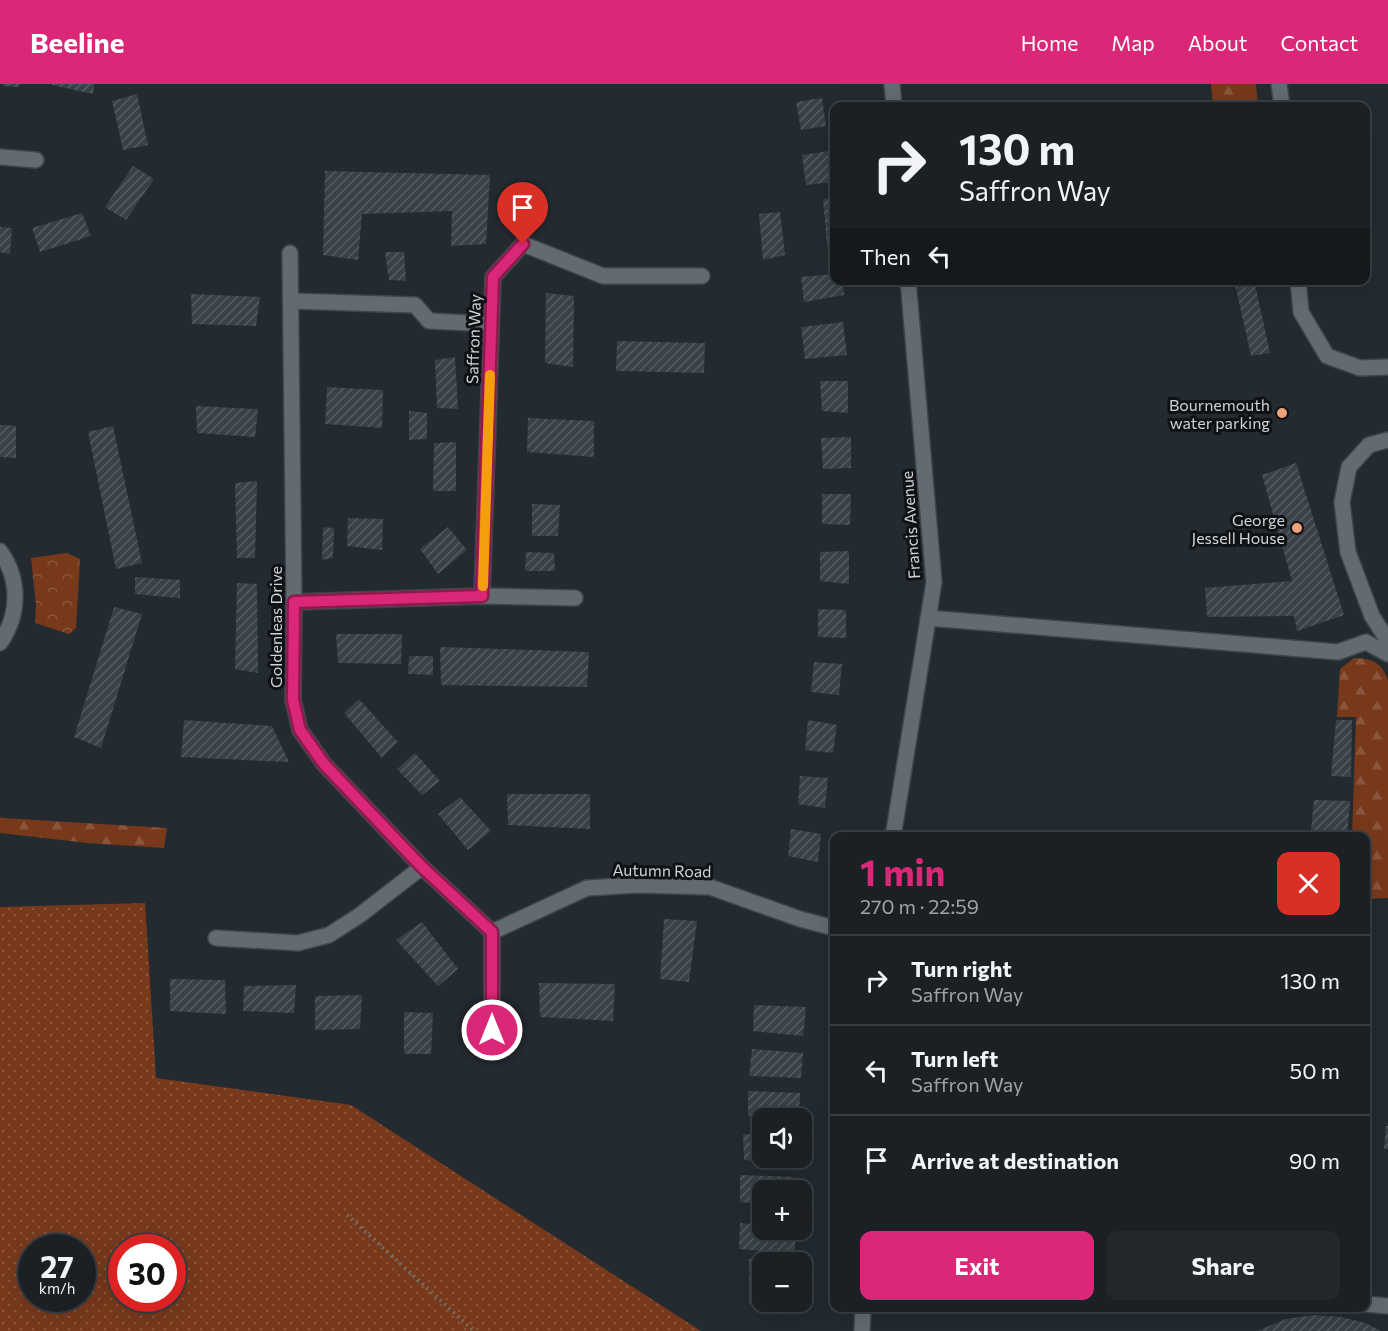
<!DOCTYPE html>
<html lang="en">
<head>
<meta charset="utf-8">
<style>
  body { margin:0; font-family:Commissioner,sans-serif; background:#23282c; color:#f1f3f6; height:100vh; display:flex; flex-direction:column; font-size:22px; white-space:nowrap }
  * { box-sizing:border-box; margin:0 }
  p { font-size:20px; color:#9fa3a6 }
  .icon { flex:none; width:33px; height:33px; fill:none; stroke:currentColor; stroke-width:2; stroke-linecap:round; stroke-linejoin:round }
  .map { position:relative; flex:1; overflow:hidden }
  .panel { position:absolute; left:830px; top:748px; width:540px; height:480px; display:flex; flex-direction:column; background:#1a2024; border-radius:12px; box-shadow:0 6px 24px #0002,0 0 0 2px #383e41 }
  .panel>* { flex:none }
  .hud { position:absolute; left:830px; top:18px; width:540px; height:183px; border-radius:12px; box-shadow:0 6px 24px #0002,0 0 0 2px #383e41; background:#1a2024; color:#f1f3f6; overflow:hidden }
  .buttons { position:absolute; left:752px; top:1024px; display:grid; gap:12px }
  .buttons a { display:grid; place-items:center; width:60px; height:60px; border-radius:12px; background:#1a2024; box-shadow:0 6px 24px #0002,0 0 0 2px #383e41; font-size:30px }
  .speed { position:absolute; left:18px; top:1150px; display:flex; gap:12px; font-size:30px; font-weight:700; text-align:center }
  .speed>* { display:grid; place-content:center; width:78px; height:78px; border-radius:50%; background:#1a2024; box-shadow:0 6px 24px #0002,0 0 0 2px #383e41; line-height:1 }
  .speed small { font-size:15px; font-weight:400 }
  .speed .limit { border:9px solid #d22; background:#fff; color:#111 }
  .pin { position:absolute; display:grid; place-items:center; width:51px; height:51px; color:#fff; margin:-62px -26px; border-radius:50% 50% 50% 0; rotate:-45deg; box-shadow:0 0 6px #0007 }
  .pin .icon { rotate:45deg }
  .me { position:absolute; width:66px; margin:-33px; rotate:0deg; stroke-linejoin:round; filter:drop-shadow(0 0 4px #0008) }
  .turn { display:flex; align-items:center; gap:21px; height:126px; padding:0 30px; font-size:27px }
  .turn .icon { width:78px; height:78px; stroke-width:2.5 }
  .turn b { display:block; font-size:42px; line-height:51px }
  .then { display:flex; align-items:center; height:57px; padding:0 30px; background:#0003; gap:12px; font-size:22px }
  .round { display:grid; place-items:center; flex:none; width:63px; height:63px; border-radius:12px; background:#23282c }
  .summary { display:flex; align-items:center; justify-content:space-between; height:102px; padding:0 30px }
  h1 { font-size:36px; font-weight:700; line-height:45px; color:#db2777 }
  .cta { display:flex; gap:12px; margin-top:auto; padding:12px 30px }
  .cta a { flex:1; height:69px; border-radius:12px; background:#db2777; color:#fff; font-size:24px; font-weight:700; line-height:69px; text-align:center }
  .cta a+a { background:#23282c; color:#f1f3f6 }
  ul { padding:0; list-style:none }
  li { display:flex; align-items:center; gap:18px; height:90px; padding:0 30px; border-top:2px solid #383e41 }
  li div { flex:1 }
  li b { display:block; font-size:22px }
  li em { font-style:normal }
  header { display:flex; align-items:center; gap:36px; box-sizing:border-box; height:84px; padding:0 30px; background:#db2777; color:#fff }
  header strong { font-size:28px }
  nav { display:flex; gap:33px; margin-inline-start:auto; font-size:21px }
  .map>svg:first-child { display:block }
  .grass { fill:url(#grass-dots); fill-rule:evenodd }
  .forest { fill:url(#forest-firs) }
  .park { fill:url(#park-crowns) }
  .building { fill:url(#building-hatch) }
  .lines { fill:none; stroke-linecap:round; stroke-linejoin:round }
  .lane-casing { stroke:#3f444a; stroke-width:18 }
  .street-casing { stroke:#3f444a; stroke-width:18 }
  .path { stroke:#71777c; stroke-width:4; stroke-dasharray:1.5 4.5; stroke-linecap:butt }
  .lane { stroke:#626a72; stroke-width:15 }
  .street { stroke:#626a72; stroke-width:15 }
  .route-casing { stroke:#8e194d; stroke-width:15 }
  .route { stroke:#db2777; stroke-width:10 }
  .slow { stroke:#f59e0b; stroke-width:10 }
  .poi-dot { fill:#f1a17d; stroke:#0f1215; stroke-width:2 }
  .labels { text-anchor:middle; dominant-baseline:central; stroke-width:6; stroke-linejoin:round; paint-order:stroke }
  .street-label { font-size:16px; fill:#cfd3d8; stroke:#0f1215 }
  .poi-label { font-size:16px; fill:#cfd3d8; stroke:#0f1215; text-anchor:end }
</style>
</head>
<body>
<header>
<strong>Beeline</strong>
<nav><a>Home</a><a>Map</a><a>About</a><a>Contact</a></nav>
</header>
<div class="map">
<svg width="1388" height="1247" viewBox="0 0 1388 1247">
  <defs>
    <pattern id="grass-dots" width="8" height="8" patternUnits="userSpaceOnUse" patternTransform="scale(1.5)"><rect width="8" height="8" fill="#78391b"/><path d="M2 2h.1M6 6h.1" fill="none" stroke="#8a553b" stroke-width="1.8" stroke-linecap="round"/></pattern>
    <pattern id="forest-firs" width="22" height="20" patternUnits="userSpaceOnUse" patternTransform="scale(1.5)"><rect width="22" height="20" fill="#78391b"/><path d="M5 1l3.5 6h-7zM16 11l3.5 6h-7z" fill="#8a553b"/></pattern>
    <pattern id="park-crowns" width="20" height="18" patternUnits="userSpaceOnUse" patternTransform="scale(1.5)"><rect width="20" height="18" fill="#78391b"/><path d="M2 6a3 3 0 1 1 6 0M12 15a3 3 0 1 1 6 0" fill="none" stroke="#8a553b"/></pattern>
    <pattern id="building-hatch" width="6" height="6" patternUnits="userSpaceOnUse" patternTransform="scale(1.5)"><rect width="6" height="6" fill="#394148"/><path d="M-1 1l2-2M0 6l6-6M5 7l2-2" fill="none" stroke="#555c62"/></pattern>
  </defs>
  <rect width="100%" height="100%" fill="#232a30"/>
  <path class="grass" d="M145,819L156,994L351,1021L701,1247H0V823ZM32,1164H82V1215H32ZM122,1164H172V1215H122Z"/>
  <path class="forest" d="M1211,0H1256L1258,22H1213Z
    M1354,574C1374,575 1381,578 1388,596V814L1365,815V753H1352L1356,633H1337L1340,585Z
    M0,733L2,734L167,744L164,764L88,759L0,749Z"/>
  <path class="park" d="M67,469L80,475L76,544L69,550L35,539L36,521L31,474Z"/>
  <path class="building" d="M3,0H20L19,3L3,2Z
    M52,0H94L93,10L52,1Z
    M137,10L148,61L123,66L112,17Z
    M822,14L826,42L801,46L796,18Z
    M829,67L833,98L806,101L802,71Z
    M133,82L154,95L126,136L105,123Z
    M325,87L490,91L486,160L451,162L452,127L362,130L358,176L323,171Z
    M834,114V162H827L823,115Z
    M780,128L785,171L763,176L759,130Z
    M82,129L91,152L40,168L32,144Z
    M0,143L12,144L10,170L0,168Z
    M385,168H404L406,197L389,196Z
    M834,190V196H843L844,211L804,218L801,193Z
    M1234,196H1254L1270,269L1251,272Z
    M546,209L574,212L573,283L545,279Z
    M191,210L260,213L256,242L192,240Z
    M843,238L847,271L805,275L801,243Z
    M617,257L705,259L704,289L616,287Z
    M455,273L458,325L437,324L435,276Z
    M820,297H848V329L822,327Z
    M327,303L383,306L382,344L325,340Z
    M196,322L258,325L255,353L197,349Z
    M409,327L427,329V355L409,356Z
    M528,334L594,337V373L527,368Z
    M0,341L16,342V374L0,373Z
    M113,342L142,479L116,485L88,348Z
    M851,353V384L823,385L821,354Z
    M456,358V407H433L434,359Z
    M1296,379L1344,531L1297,547L1294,532L1207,533L1205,504L1292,497L1262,391Z
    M257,397L255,474H237L235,399Z
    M822,410H851L850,441L822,440Z
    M532,420L560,421L558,452H532Z
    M348,434L383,435L382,466L347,462Z
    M323,443L334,444L333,474L322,476Z
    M448,443L467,466L438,490L420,465Z
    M849,467V500L820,497V468Z
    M526,468L554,469L555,487H525Z
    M135,493L180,496V514L135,510Z
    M237,499L257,500L258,589L235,585Z
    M114,523L142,530L101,664L74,653Z
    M818,525L846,526V554L818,553Z
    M336,550H402L401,580L338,579Z
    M440,563L589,568L587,603L441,601Z
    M409,572H433V591L408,590Z
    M814,578L842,580L839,611L811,608Z
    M359,615L398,658L382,674L344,629Z
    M184,636L272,642L289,678L181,673Z
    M808,636L837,641L833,669L805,666Z
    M1336,636H1352L1351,693L1331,692Z
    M415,669L440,697L422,711L397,685Z
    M800,692L828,694L825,724L798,720Z
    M507,710H590V745L508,741Z
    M460,713L491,747L468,766L438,730Z
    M1314,716L1350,717L1347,753L1311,747Z
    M791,745L821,750L818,778L788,772Z
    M664,835L697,837L689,898L660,895Z
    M422,838L458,885L438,902L396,856Z
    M170,895L225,896L226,930L170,927Z
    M539,899L615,900L613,937L540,933Z
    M296,901L294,929L243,927L244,902Z
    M362,911L360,945L315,946V912Z
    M754,921L806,923L803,952L753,947Z
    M404,928L433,929L431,970H404Z
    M752,965L803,969L801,994L749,992Z
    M748,1007L800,1009L799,1035L748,1032Z
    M1386,1042H1388V1065H1384Z
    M743,1050L762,1051V1074H797L796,1079L744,1076Z
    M740,1091L793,1093L794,1107H762V1120L740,1118Z
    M740,1139L762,1141V1146H795V1170L739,1165Z
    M749,1175L778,1177V1179H762V1218H797V1225L749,1220Z
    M1313,1231L1342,1233L1365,1239L1381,1247H1257L1286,1235Z"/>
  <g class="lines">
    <g class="lane-casing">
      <path id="lane" d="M1279,0L1282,22
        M1298,196L1301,228L1327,272L1360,284L1388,283
        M291,217L415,221L429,237L491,240
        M1388,356L1369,361L1349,383L1342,418L1348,468L1372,532L1388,557
        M928,534L1338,568L1366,558L1388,570
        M1365,1220L1388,1222"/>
    </g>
    <g class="street-casing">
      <path id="street" d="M892,0L894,22
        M0,73L36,76
        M290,169L294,518L293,616L300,646L324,680L422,783L492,848V946
        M0,467C20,495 20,530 0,559
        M482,512L493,193L523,160L603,192H702
        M294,518L482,512L575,514
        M893,753L934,498L908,196
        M492,848L587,804L639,801L710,803L800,835L834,844
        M216,854L298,859L329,851L360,831L422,783
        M862,1247L863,1224"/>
    </g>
    <path class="path" d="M347,1131L474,1247"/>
    <use href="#lane" class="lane"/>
    <use href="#street" class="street"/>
  </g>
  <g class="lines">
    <g class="route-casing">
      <path id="route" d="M492,946V848L422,783L324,680L300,646L293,616L294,518L482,512L493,193L523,160"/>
    </g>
    <use href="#route" class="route"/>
    <path class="slow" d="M483,502L490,291"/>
  </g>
  <g class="poi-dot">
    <circle cx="1282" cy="329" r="6"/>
    <circle cx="1297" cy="444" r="6"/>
  </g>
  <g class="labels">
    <g class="street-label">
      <text transform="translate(473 255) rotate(-88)">Saffron Way</text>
      <text transform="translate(910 441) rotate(-94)">Francis Avenue</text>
      <text transform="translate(275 543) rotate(-90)">Goldenleas Drive</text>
      <text transform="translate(662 786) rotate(1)">Autumn Road</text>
    </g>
    <g class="poi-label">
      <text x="1270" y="320">Bournemouth<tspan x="1270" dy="18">water parking</tspan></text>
      <text x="1285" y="435">George<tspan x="1285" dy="18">Jessell House</tspan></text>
    </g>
  </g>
</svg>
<div class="buttons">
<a><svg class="icon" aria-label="sound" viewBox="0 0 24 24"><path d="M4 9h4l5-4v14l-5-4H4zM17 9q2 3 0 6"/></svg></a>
<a>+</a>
<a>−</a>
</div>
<div class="speed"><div>27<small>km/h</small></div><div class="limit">30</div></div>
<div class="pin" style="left:523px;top:160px;background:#d93025"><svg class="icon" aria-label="arrive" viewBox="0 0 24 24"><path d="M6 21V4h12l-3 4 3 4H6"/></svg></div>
<svg class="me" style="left:492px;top:946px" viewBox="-20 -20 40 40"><circle r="17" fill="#db2777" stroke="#fff" stroke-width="3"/><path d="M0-11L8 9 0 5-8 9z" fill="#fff"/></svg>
<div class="hud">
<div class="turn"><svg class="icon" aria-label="right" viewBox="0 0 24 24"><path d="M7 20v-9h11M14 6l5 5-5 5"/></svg><div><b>130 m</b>Saffron Way</div></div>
<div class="then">Then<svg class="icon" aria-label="left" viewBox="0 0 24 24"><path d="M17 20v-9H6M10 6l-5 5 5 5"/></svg></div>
</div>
<section class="panel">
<div class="summary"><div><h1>1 min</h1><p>270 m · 22:59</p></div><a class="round" style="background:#d93025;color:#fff"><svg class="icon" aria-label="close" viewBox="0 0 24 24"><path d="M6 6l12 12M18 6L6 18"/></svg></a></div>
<ul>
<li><svg class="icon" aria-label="right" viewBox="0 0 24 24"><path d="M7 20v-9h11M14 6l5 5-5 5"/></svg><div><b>Turn right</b><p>Saffron Way</p></div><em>130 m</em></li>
<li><svg class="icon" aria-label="left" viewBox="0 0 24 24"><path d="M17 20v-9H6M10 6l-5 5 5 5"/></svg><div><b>Turn left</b><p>Saffron Way</p></div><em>50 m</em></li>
<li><svg class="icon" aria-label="arrive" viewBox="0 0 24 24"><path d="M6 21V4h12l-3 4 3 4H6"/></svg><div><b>Arrive at destination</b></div><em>90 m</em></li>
</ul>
<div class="cta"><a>Exit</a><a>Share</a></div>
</section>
</div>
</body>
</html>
